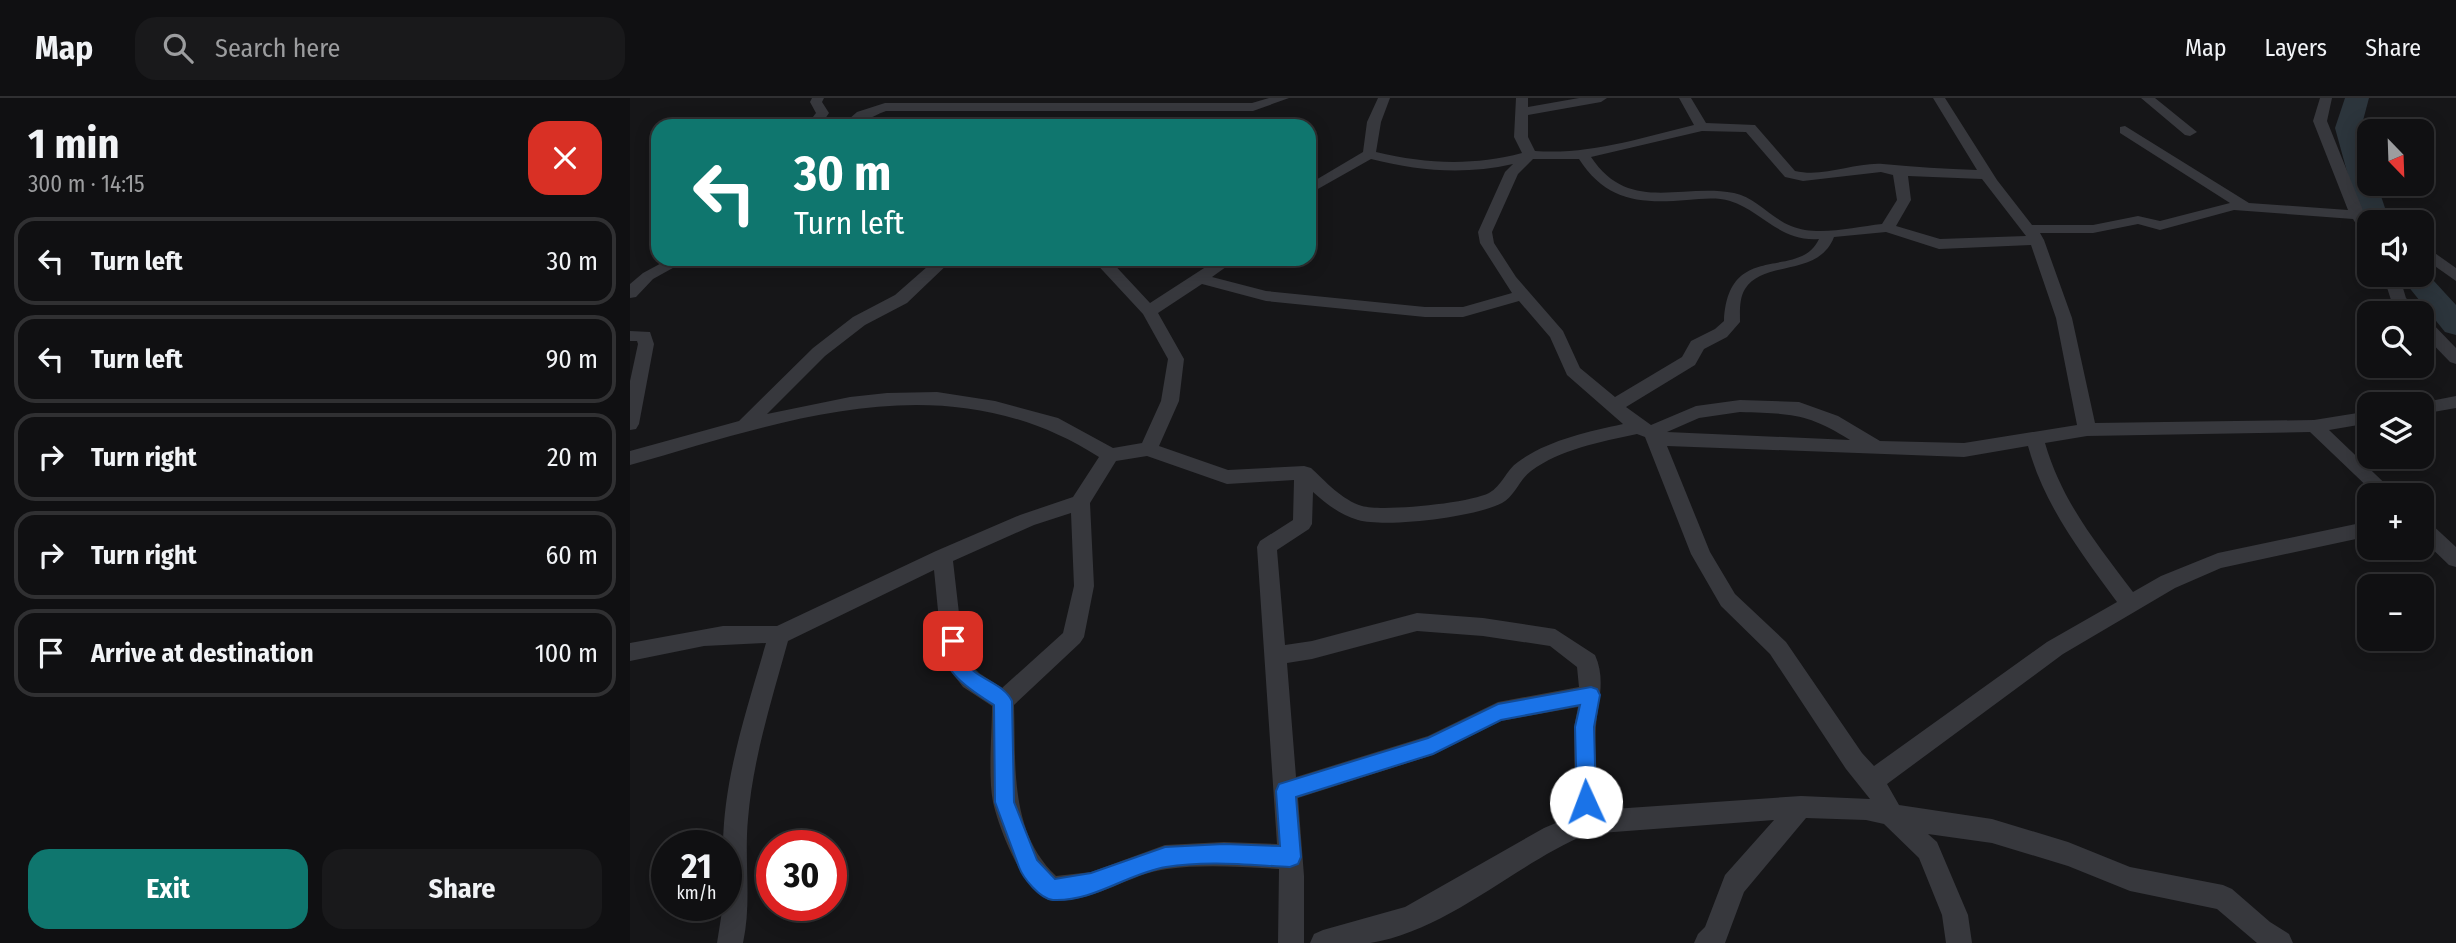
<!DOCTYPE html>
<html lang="en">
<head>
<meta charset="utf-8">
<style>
  body { margin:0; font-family:"Fira Sans Condensed",sans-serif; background:#19191b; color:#f1f3f6; height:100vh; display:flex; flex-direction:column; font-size:26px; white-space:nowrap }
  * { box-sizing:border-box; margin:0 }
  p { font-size:23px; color:#9c9d9f }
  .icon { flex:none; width:38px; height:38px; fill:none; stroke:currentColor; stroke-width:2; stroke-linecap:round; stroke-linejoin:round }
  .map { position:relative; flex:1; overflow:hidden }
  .details { display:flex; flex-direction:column; background:#101012; width:630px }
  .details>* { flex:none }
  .hud { position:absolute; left:21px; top:21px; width:665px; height:147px; border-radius:21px; box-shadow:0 4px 18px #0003,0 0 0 2px #303032; background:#0f766e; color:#fff; overflow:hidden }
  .needle { width:46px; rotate:157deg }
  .fabs { position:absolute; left:1727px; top:21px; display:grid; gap:14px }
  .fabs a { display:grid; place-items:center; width:77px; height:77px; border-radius:14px; background:#101012; box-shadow:0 4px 18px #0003,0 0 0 2px #303032; font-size:35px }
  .speed { position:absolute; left:21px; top:732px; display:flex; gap:14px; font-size:35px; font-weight:700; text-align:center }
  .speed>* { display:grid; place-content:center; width:91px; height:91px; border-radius:50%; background:#101012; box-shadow:0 4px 18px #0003,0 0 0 2px #303032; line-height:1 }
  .speed small { font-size:18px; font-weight:400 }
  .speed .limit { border:10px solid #d22; background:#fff; color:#111 }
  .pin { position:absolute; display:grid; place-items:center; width:60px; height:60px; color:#fff; margin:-30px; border-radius:14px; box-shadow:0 4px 10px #0006 }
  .me { position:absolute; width:77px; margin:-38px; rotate:358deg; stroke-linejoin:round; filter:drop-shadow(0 0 5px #0008) }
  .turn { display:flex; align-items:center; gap:24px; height:147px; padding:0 28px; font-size:32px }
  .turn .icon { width:91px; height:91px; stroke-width:2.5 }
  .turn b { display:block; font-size:49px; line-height:60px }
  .round { display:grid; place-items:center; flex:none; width:74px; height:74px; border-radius:21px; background:#19191b }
  .head { display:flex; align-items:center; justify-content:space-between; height:119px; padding:0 28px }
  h1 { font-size:42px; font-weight:700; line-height:52px }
  .button { display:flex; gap:14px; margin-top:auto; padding:14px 28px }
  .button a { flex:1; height:80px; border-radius:21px; background:#0f766e; color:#fff; font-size:28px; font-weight:700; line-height:80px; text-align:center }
  .button a+a { background:#19191b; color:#f1f3f6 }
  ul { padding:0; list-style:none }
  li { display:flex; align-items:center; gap:21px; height:88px; margin:0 14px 10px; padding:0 14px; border:4px solid #303032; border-radius:21px }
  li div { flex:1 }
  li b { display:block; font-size:26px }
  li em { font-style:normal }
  header { display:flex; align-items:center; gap:42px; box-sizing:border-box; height:98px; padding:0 35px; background:#101012; border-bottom:2px solid #303032 }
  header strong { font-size:33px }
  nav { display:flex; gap:38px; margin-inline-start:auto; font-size:24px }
  .search { width:490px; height:63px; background:#19191b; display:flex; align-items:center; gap:18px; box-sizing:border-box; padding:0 24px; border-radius:21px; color:#9c9d9f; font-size:26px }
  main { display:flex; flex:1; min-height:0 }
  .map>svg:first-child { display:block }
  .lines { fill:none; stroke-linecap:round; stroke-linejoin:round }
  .river { fill:#2c353c; fill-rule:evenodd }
  .minor { fill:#37383d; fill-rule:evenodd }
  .route { fill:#1a73e8; stroke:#114b97; stroke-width:2 }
</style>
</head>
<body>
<header>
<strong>Map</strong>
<div class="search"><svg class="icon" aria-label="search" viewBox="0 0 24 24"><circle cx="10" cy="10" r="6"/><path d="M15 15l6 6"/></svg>Search here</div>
<nav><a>Map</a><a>Layers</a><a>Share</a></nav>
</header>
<main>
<section class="details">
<div class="head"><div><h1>1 min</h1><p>300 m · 14:15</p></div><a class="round" style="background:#d93025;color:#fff"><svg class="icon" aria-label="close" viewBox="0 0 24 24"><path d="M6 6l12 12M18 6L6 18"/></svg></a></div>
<ul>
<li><svg class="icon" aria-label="left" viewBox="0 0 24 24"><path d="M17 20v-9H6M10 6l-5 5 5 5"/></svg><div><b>Turn left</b></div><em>30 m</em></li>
<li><svg class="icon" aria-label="left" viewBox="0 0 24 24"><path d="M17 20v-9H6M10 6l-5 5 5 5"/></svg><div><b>Turn left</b></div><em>90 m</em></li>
<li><svg class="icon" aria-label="right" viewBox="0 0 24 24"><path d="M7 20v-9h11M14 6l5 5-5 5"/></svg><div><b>Turn right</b></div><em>20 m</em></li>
<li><svg class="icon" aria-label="right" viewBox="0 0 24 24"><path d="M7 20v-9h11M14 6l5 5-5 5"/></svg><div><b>Turn right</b></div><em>60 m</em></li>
<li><svg class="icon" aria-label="arrive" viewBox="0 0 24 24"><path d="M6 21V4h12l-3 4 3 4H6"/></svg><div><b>Arrive at destination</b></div><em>100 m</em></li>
</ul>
<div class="button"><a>Exit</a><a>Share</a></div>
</section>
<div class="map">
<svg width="1826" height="845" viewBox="0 0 1826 845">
  <rect width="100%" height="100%" fill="#161618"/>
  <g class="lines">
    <path class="river" d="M1715,0H1739L1731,30L1740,59V86H1747L1755,110L1763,124H1740L1739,130L1727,110L1705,30Z
      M1792,170L1826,207V237L1815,234L1769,177H1792Z"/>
    <path class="minor" d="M182,0H194L192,4L199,15L190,28H176L186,15L180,4Z
      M639,0H659L623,13H256C240,19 228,28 211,28L227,14L255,5H622Z
      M748,0H760L751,24L746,54C796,66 843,68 892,55L884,39L886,0H898V9L949,0H977L971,4L898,17V39L905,53C959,57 1011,40 1064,27L1049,0H1061L1076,25L1125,27L1165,73C1194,80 1225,64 1253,66C1284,69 1315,71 1347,72L1303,0H1315L1367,82L1402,127H1463L1508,118L1530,123L1600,105L1490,35V29L1495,28L1619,105L1718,112L1683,23L1690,0H1702L1697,23L1732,110L1733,114L1763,121L1765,124L1739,123L1740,141L1735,140L1723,121L1604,112L1530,132L1508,126L1463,135H1410L1414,142L1442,220L1465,325L1684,322L1740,313V325L1699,332L1767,397H1746L1680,334L1457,338L1415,345C1432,404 1467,446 1503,494L1531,478L1588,455L1740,423V438L1591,470L1545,490L1433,556L1257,686L1269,707L1362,721L1438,744L1500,769L1593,787L1602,791L1640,824L1659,836L1663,845H1627L1587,811L1500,793L1438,768L1362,745L1298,736L1307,744L1338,817L1342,845H1316L1312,817L1289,760L1254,726L1236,722L1176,720L1114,794L1095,845H1064L1068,836L1075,829L1095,777L1144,722L957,736C885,766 819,832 740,845C721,845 699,845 680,845L684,836L693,832L775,809L914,730L945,717L944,629L948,609L871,623L803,657L668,700L674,778V845H648L649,771C612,769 574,766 537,771C499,776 468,803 425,803C396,803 368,728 363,704C358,677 362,636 362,608L333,589L313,563L304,472L158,543C142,601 123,660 118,721C114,763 122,804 113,845H87L93,807H96V747H93C94,678 117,611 136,545L74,548L0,563V545L93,528H147L306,453L390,417L443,399L469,359C317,262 158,322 0,367V353L109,323L183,250L223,219L265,197L306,161H323L277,205L235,227L195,258L137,316L220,299L257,295L307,294L365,303L428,320L483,350L512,345L531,303L538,261L513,216L462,161H479L520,205L588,161H607L582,179L636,193L795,209H833L882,195L850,145L848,134L875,74L883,66C834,77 789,73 741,61L679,96V86L733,54L737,24ZM1072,33L1116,34L1155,79L1173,83L1251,74L1263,77L1267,102L1252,126C1224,129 1187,139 1161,128C1141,120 1125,99 1104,95C1050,85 999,116 961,59ZM903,61H949C976,103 1010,106 1057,102C1072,101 1086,99 1100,103C1132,113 1150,144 1189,141C1169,184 1098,140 1094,223L1085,231L1061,243L1052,259L985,299L950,270L933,233L886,179L864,145L862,134L888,76ZM1278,78L1352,81L1396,138L1310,141L1266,128L1281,102ZM1256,134L1309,151L1401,147L1426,220L1447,327L1334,345L1250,343L1208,318L1169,304L1110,302L1066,308L1021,327L996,309L1065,267L1074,251L1097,239L1110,224C1110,213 1109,201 1115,191C1134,161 1188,180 1204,139ZM572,186L636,203L795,219H833L889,203L920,239L937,277L993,326C957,334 918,342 888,364C876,372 872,388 859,395C840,405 753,414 732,408C712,402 695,383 681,370L674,368L598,372L529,348L549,303L554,261L528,215ZM1110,314C1160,316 1176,314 1220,342L1037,334L1069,320ZM1007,336L1015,339L1061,456L1091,508L1140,556L1216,671L1240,701L1171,698L969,712C968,684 964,655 966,628C968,604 976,581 965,557L925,531L853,520L787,515L682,543L655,547L647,452L679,431L682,426L683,394C696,406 711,417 728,422C757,430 846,419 872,405C885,398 889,382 901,373C931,351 970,344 1007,336ZM1037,348L1334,359L1398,348C1414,407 1451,455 1487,504L1417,544L1244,668L1232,655L1156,544L1105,496L1080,454ZM517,358L597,386L664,382L663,422L630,443L627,449L647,746L594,744L535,747L461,774L426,778C379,733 386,667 384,607L450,545L454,539L464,488L460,405L486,363ZM441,415L444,488L433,535L372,590L349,575L334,559L323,463L404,427ZM787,533L853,538L920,548L947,569L949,589L868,604L798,638L666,679L657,565L682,561Z
      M1511,0H1525L1567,34L1560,38L1555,37Z
      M1792,146L1826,170V183L1792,159Z
      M39,161H59L23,181L6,199L0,200V186L13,175Z
      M1753,177H1769L1776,200L1791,215H1774L1761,202Z
      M1792,220L1798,221L1826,250V266L1820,264L1792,235Z
      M0,233L20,234L24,246L9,326L6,331L0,332V283L8,246L7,243H0Z
      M1826,298V310L1792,316V306H1785Z
      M1792,421L1799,424L1826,449V469L1819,467L1792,441Z"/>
  </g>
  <path class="route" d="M323,535L329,537C332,545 330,552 333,559C341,581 373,583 382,603L384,704L407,762L425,781L461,775L535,749L594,746L650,748L646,693L649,686L798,640L868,606L961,589L967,591L970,597L964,629L966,704L963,711L956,713L949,711L947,704L945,629L950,607L871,622L803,656L666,699L671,759L668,766L660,769C620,767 577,762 536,769C498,775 464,804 423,802C410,801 393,780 389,769L365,704L364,607C342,593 301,569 317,537Z"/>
</svg>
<div class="fabs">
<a><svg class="needle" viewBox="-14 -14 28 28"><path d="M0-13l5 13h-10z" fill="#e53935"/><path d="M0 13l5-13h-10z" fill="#9c9d9f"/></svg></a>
<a><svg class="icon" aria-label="sound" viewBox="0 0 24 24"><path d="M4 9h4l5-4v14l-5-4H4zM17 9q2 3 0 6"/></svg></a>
<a><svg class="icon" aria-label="search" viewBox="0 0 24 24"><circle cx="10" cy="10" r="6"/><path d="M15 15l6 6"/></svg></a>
<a><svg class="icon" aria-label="layers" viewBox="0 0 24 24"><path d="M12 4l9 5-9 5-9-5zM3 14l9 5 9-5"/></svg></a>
<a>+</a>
<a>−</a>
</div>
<div class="speed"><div>21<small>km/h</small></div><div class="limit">30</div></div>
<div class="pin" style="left:323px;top:543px;background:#d93025"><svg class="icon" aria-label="arrive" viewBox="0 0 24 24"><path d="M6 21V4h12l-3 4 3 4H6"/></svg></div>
<svg class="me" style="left:956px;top:704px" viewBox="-20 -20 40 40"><circle r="19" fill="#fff"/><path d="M0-13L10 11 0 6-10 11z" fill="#1a73e8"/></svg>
<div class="hud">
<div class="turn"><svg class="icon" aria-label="left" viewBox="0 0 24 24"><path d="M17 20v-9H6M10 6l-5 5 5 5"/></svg><div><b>30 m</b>Turn left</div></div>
</div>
</div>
</main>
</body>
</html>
